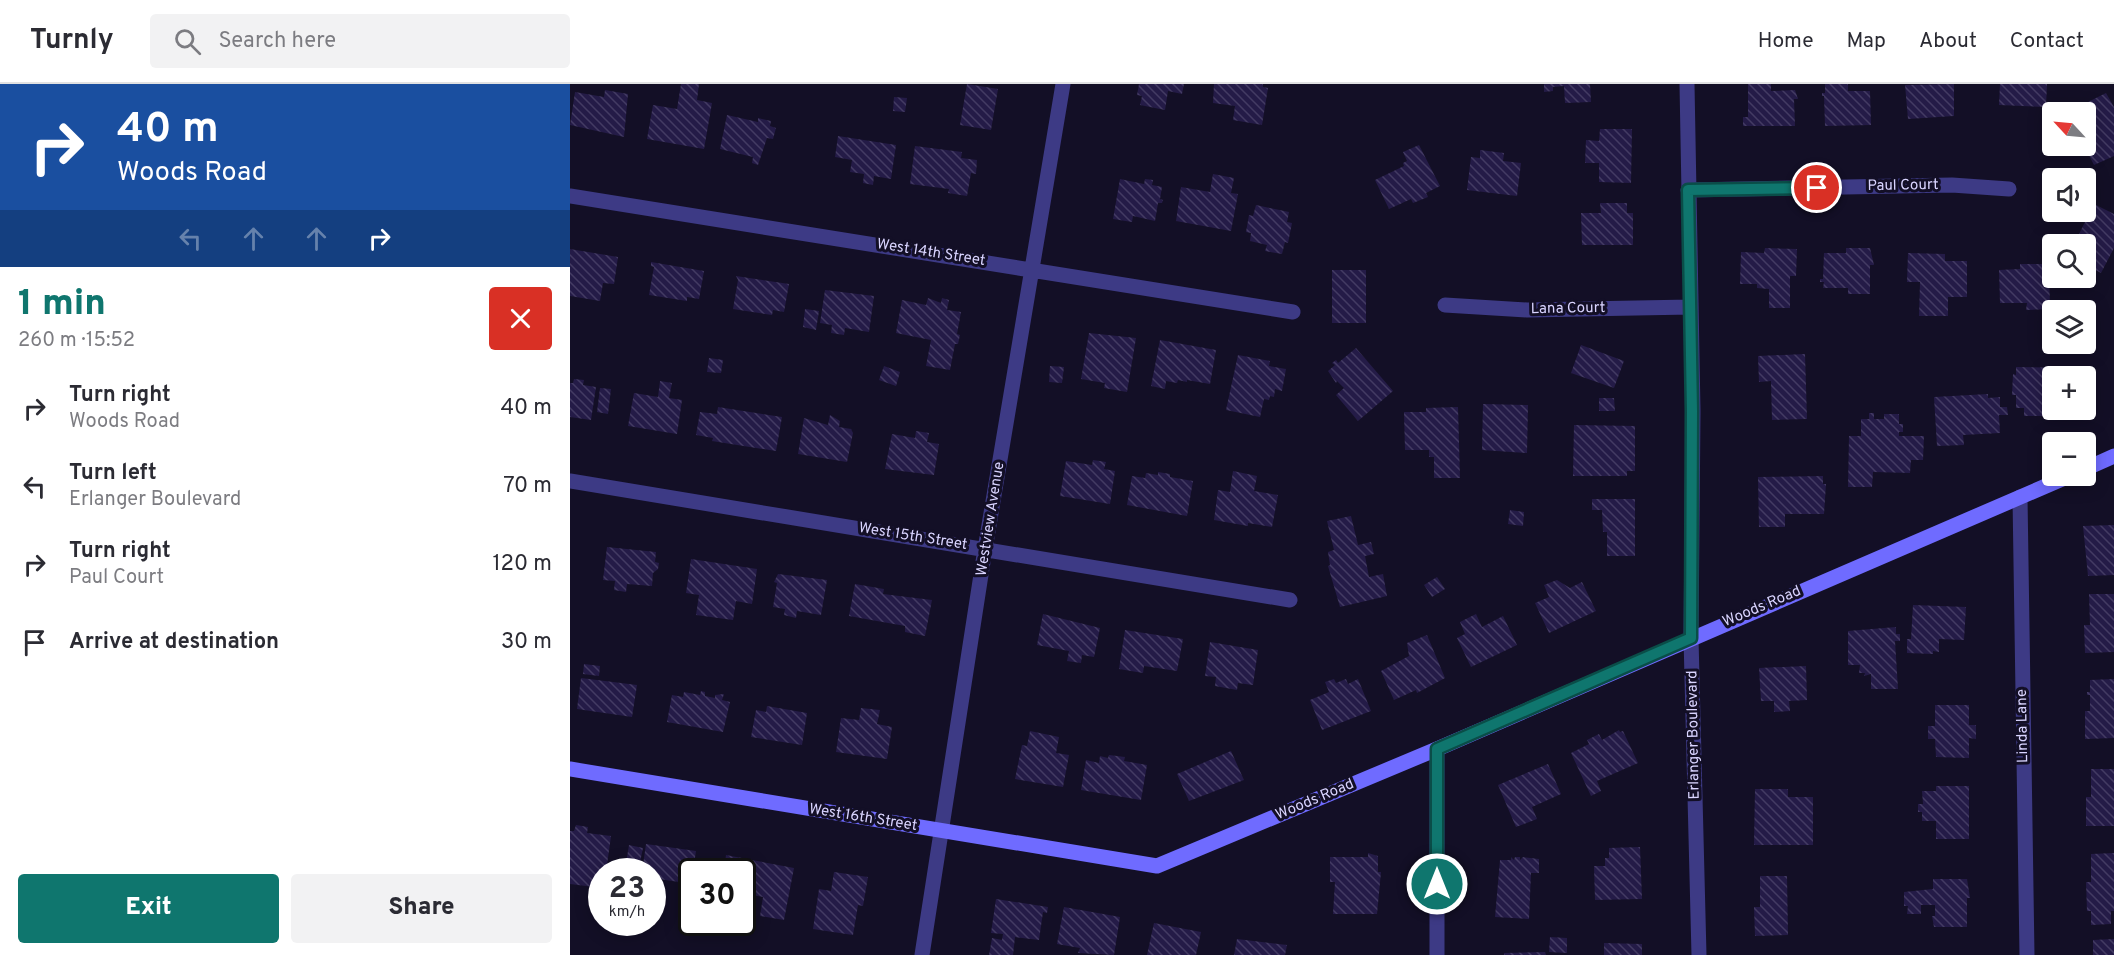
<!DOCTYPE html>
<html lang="en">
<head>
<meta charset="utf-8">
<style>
  body { margin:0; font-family:Overpass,sans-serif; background:#f2f2f3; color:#2b2b33; height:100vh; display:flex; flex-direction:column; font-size:22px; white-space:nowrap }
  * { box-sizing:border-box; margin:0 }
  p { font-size:20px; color:#7c7c81 }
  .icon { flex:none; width:33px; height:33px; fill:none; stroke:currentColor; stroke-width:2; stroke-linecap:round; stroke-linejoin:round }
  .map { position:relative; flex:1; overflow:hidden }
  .drawer { display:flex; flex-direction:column; background:#fff; width:570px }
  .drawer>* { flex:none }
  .top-card { background:#1a4fa0; color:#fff; overflow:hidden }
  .needle { width:39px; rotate:296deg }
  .fabs { position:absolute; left:1472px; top:18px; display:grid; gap:12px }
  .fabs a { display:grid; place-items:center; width:54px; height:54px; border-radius:6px; background:#fff; box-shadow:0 3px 15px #0003; font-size:30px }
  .speed { position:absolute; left:18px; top:774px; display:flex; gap:12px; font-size:30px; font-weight:700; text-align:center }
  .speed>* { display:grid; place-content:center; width:78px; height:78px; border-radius:50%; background:#fff; box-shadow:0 3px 15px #0003; line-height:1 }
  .speed small { font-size:15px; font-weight:400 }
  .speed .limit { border:3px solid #111; border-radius:9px; background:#fff; color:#111 }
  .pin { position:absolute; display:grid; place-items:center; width:51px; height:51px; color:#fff; margin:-26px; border:3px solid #fff; border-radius:50%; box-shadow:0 2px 6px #0007 }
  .me { position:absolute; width:66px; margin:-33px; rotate:0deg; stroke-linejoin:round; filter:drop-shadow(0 0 4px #0008) }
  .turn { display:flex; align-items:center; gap:21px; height:126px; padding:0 18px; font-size:27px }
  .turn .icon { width:78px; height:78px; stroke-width:2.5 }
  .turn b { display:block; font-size:42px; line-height:51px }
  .lanes { display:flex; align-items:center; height:57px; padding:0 18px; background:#0003; justify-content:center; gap:30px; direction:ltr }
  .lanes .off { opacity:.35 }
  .round { display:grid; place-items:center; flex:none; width:63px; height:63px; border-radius:6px; background:#f2f2f3 }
  .headline { display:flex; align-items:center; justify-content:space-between; height:102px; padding:0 18px }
  h1 { font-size:36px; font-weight:800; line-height:45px; color:#0f766e }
  .cta { display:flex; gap:12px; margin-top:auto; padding:12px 18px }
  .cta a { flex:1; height:69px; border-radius:6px; background:#0f766e; color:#fff; font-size:24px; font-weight:800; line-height:69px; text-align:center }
  .cta a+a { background:#f2f2f3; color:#2b2b33 }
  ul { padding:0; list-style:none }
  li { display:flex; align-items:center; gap:18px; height:78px; padding:0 18px }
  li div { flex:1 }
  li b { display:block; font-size:22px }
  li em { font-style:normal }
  header { display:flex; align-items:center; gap:36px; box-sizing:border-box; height:84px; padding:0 30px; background:#fff; border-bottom:2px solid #e1e1e2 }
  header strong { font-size:28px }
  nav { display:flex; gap:33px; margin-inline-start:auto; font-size:21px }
  .search { width:420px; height:54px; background:#f2f2f3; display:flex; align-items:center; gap:15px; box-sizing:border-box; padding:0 21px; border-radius:6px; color:#7c7c81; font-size:22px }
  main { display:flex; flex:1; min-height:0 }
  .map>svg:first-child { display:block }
  .building { fill:url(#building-back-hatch) }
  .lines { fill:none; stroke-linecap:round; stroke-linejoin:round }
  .street { stroke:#3d3a85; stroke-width:15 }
  .secondary { stroke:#6f6bff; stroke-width:15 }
  .route-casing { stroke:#0a4d48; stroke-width:15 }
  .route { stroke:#0f766e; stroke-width:10 }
  .labels { text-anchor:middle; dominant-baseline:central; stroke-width:6; stroke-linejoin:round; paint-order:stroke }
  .street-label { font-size:15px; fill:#d9d4ff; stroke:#130f26 }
</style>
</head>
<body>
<header>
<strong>Turnly</strong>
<div class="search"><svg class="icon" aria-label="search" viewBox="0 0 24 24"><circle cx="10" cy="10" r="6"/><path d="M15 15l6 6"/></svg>Search here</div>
<nav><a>Home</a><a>Map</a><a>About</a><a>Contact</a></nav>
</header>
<main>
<section class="drawer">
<div class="top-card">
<div class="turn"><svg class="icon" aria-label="right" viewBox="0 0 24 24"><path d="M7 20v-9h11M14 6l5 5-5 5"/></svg><div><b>40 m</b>Woods Road</div></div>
<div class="lanes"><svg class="icon off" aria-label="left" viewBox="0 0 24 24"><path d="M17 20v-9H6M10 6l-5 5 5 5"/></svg><svg class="icon off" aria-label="ahead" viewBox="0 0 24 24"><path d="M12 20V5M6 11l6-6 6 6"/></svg><svg class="icon off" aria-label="ahead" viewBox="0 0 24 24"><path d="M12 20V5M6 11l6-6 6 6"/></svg><svg class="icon" aria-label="right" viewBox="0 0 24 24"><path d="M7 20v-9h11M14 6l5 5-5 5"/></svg></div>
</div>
<div class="headline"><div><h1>1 min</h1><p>260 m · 15:52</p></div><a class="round" style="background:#d93025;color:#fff"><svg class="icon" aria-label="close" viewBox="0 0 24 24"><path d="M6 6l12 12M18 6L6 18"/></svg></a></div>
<ul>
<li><svg class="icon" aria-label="right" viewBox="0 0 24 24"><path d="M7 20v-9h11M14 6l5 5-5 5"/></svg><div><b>Turn right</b><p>Woods Road</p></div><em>40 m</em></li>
<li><svg class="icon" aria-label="left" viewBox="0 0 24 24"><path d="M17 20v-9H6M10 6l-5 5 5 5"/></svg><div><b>Turn left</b><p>Erlanger Boulevard</p></div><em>70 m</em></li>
<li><svg class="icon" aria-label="right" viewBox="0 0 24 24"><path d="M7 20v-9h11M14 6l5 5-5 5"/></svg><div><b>Turn right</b><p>Paul Court</p></div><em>120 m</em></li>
<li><svg class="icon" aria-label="arrive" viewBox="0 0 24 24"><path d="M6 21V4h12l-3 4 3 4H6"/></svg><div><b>Arrive at destination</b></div><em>30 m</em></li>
</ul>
<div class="cta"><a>Exit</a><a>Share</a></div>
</section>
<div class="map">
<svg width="1544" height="871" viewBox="0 0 1544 871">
  <defs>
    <pattern id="building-back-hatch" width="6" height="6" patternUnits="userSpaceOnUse" patternTransform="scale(1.5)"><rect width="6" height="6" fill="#241b47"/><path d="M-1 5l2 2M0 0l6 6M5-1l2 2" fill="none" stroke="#433b63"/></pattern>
  </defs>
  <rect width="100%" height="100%" fill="#130f26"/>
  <path class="building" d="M111,0H129L127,16L142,19L134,65L77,55L83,21L107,25Z
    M397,0L428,5L421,46L390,41Z
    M569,0H614L612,10L598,7L595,26L570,21L572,12L567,11Z
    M644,0H693V3L698,4L692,41L663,36L665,22L643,19Z
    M974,0H1020L1021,18L995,19L994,2L983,3V7L974,8Z
    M1178,0H1201V7L1225,6L1228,15H1224L1225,42H1173V33H1178Z
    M1255,0H1278V7H1300L1301,41L1255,42L1254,12H1252V9H1255Z
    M1384,0V32L1338,35L1335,1Z
    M1430,0H1477L1476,23L1429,21Z
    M35,6L58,10L54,53L0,41L5,8L34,13Z
    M1536,9L1544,23V72L1524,81L1514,62L1515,32L1521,28L1516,19Z
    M324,13L337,14L335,28L323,27Z
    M157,31L188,38V34L201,37L200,42L206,44L203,55L197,54L188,81L182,79L183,73L150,65Z
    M1030,45H1062L1061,99L1029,98V79H1015L1016,56L1029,57Z
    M268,52L326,61L321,95L304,92L303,101L293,99L294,90L280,88L282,76L265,73Z
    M849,61L870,102L856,109L858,113L843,119L841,115L819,125L805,96L834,82L833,79L837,77L833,68Z
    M345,62L392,68L391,74L407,76L406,90L401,89L397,112L378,109L379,105L340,100Z
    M910,66L934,69L933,77L951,79L947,112L897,106L901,73L910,74Z
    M643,90L664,94L661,109L668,110L661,147L606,137L611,103L640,108Z
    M550,95L574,100L575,95L583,96L582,101L592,103L590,115L593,116L592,119H588L585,137L563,132L562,138L543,135Z
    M1030,119H1057V129H1063V161H1012L1011,129H1031Z
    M1524,120L1544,130V164L1531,189L1516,181L1520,172L1515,170V160H1504Z
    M686,121L719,128L717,138L722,139L718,159L715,158L712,170L695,167L697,161L680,157L681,149L676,148L679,131L683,132Z
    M1195,164L1227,165L1226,192H1220V224H1199V205L1187,204V200H1170L1171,168L1194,169Z
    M1276,164H1300L1304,181H1300V210H1278V204H1253L1254,198H1250V195H1253L1254,169H1276Z
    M0,165L48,173L44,200L33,199L30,217L0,212Z
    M1338,169L1375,170V177H1397V213H1378V232H1349L1350,198H1337Z
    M81,178L134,187L129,215L117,213V217L79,211L84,183L81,182Z
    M1450,180H1479L1480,225L1456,226L1457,219H1430L1429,186L1450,185Z
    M762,186H796V239H762Z
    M166,192L219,200L214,228L203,226L202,231L163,225L168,196Z
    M255,206L304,212L299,248L275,244L274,251L261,249L262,241L250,239Z
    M358,214L371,219L372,214L379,216L377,226L391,228L387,250L390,251L388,260H385L380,286L356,282L361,256L326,249L332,216L356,221Z
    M235,225L249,227L246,246L233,243Z
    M519,249L566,254L557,308L534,304L535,299L511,295Z
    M590,256L646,266L640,300L617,296V298L608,296L607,299L596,297L595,305L581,302Z
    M1011,261L1054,277L1044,304L1001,289Z
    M786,264L823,307L788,337L766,311L774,304L767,297L766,299L758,287L765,281L762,279L766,276L768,279Z
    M1235,270L1237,335L1202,336L1201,297L1189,298L1188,272Z
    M668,271L700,277L699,282L716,285L712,307L705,305L704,313L700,312L699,316L694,315L690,333L656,326Z
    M139,274L153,276L151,289L137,288Z
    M314,282L330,288L326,302L309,296Z
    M480,282L494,283L492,299L479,298Z
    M1446,283L1517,284V292H1482L1481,332H1454V324H1446V311H1442L1443,290L1446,291Z
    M4,295L14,296L13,301L26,303L21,336L0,333V299H3Z
    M90,297L102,299L99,314L112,316L107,350L58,342L64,309L88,313Z
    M30,304L41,305L38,330L27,328Z
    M1418,310V314L1430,313V323H1437L1438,331H1429L1430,349L1393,351L1394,361L1367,362L1364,313Z
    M1029,314H1044L1045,327H1029Z
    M913,320L958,321L957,369L912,366Z
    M148,323L212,333L206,367L142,357L143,354L126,351L130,328L147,330Z
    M888,323L890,394H864V373H859V366H835L834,328H856V324Z
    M1299,329H1304V335H1314V330H1329V340H1333V348H1329V352H1354L1353,376H1341L1340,389L1303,388L1302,403H1278L1279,352H1291V335H1299Z
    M260,331L270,337L269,343L281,345L283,349L277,378L228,370L234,334L258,341Z
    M1004,341L1065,342V387H1057V392H1003Z
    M346,347L359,349L357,358L369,360L364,391L315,385L322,350L345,354Z
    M523,376L536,378L534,385L545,387L540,420L490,412L496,377L522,381Z
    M663,387L687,392L684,407L708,411L702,443L678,439V442L644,436L648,406L660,408Z
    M588,388L600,390V393L623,397L617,432L557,421L562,392L575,394L576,389L588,391Z
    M1253,392V400H1256L1254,430H1215V443H1189L1188,393Z
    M1022,415H1065V472H1037V448H1033L1032,426H1022Z
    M940,426L954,428L953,442L938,440Z
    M781,432L788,461L801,458L804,470L795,472L799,493L813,490L817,512L770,523L758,482L760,481L758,468L764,466L757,437Z
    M1544,441V491L1518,492L1513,442Z
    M37,463L86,468L85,478L89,479L88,485L83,489L82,502L57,500L56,508L44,506L45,497L33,496Z
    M121,475L187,485L182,520L166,517L163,536L126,531L129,511L116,509Z
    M208,490L257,496L251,531L227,527L226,534L214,531L215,525L203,523L207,499L204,498Z
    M867,493L875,505L862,513L854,501Z
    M987,496L1000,504L1012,498L1026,527L979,549L965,519L979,513L974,501Z
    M285,500L314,505L313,510L362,516L355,552L335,548V542L279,532Z
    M1519,510H1544V568L1515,569L1514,541H1520Z
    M1343,521L1396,523L1394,556L1369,555V568L1363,567V570L1337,569V555H1341Z
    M473,530L530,544L524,573L512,571L511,579L497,577L499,567L467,561Z
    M906,530L912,543L933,532L947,561L901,583L887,554L895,550L890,538Z
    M1326,543V550H1330V557H1325L1328,605H1301V590L1294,592L1295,589H1289L1290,581H1278V547Z
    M555,546L613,555L607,587L574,582L573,589L549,585Z
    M857,551L875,594L847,609L846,606L824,616L811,587L839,572L837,559Z
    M640,558L688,566L683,601L668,599L667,606L645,602L646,593L635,592Z
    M14,580L30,582L29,592L13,590Z
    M1236,582L1237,616L1219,617L1220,627L1204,628V617H1191L1189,584Z
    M11,594L67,601L62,633L7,625Z
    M764,595L766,599L776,595L778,600L788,595L801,627L752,646L740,616L759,608L755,598Z
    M1544,595V654L1515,655V627H1520V611H1517V608H1520V596Z
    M131,607L135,608V612L145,614V611L154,610L152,616L160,618L153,648L97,638L102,611L113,613L114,608L130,611Z
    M1365,621H1399V641H1406V655L1399,654V674L1366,673L1365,655H1358V642H1365Z
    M197,622L237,629L232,661L181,653L186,626L196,628Z
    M291,624L310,626L307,640L322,643L317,675L266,668L271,634L289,636Z
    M1049,646L1050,648L1053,647L1068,679L1027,697L1031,707L1021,712L1001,669L1019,660L1017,656L1029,650L1032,656Z
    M460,647L489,653L486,669L499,671L493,703L445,695L452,661L457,662Z
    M661,667L674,696L619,717L607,690Z
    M539,671L555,673L554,677L577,681L571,716L511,706L516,676L529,679L530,672L538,674Z
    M978,680L991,710L962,723L967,735L946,743L928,701Z
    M1521,685H1544V742H1516V713H1521Z
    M1366,702H1399V755H1366V737H1352V728H1348V720H1353L1352,707H1366Z
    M1185,705H1218V713H1243V761H1184Z
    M6,741L18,743L17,749L41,752L36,788H32V804L0,800V747H4Z
    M76,760L126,767L122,794L110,792L109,798L82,794V788H72Z
    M59,761L73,764L68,788L55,785Z
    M1070,763L1072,815L1025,816L1024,782H1035V774H1039V764Z
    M798,769L808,772V788H811L807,830H763L765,798H760V773H798Z
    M1544,769V827H1541V840L1521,841V827H1517L1516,798H1521V770Z
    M156,771L224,784L214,836L190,832L193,813L172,809V788H154Z
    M941,773L944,776L945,773H950V776L953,773L969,775V789H961L959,835L925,833L930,776H941Z
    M264,788L298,793L293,822L288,821L283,851L243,845L249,805L261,807Z
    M1190,792H1217L1218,851L1185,852L1184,823H1190Z
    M1363,795H1397L1400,814H1397V843H1364L1362,832H1365V821H1351V830H1337L1338,822H1334V808L1363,805Z
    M426,815L478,823L477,829L473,828L469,856L445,853L443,871H419L422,854L432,856L433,850L421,849Z
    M494,823L550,833L544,871L508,869L510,864L487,860Z
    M584,839L631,848L626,871H577Z
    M980,853L997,854V869L979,868Z
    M667,855L717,861L715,871H664Z
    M1544,855V871H1523V856Z
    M1034,859L1072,860V871H1034Z
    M975,868L976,871H934V869Z"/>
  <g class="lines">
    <path class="street" d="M1117,0L1123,327L1121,554L1129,871
      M1118,106L1382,101L1439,105
      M0,112L723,228
      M875,221L957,226L1121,223
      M0,397L720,516
      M1450,413L1457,871
      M867,665V871
      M352,871L415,465L493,0"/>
    <path class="secondary" d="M1515,385L1544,372
      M0,685L587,782L867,665L1499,392"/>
  </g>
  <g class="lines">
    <g class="route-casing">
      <path id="route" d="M867,800V665L1121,554L1122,327L1118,106L1247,104"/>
    </g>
    <use href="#route" class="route"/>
  </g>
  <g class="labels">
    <g class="street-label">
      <text transform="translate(1333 102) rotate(-1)">Paul Court</text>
      <text transform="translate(361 169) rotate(9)">West 14th Street</text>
      <text transform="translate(998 225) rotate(-1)">Lana Court</text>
      <text transform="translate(421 435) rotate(-81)">Westview Avenue</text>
      <text transform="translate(343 453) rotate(9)">West 15th Street</text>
      <text transform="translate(1192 523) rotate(-23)">Woods Road</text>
      <text transform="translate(1453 642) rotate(-91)">Linda Lane</text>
      <text transform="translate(1124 651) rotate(-91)">Erlanger Boulevard</text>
      <text transform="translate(745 716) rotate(-23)">Woods Road</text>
      <text transform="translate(293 734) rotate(9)">West 16th Street</text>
    </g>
  </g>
</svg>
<div class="fabs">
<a><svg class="needle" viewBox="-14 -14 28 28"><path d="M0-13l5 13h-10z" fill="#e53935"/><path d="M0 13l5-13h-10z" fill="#7c7c81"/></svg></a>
<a><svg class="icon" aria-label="sound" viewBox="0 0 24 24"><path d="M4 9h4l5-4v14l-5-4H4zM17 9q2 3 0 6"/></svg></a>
<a><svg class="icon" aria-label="search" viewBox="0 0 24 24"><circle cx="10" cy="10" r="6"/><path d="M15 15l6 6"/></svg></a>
<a><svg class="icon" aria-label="layers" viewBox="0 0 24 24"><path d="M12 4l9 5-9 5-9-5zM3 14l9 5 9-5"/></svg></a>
<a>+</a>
<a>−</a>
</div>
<div class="speed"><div>23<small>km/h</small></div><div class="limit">30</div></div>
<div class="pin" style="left:1247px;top:104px;background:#d93025"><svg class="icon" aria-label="arrive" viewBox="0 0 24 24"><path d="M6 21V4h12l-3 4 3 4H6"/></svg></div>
<svg class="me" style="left:867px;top:800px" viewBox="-20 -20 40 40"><circle r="17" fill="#0f766e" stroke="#fff" stroke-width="3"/><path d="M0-11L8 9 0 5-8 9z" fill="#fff"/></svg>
</div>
</main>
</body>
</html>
